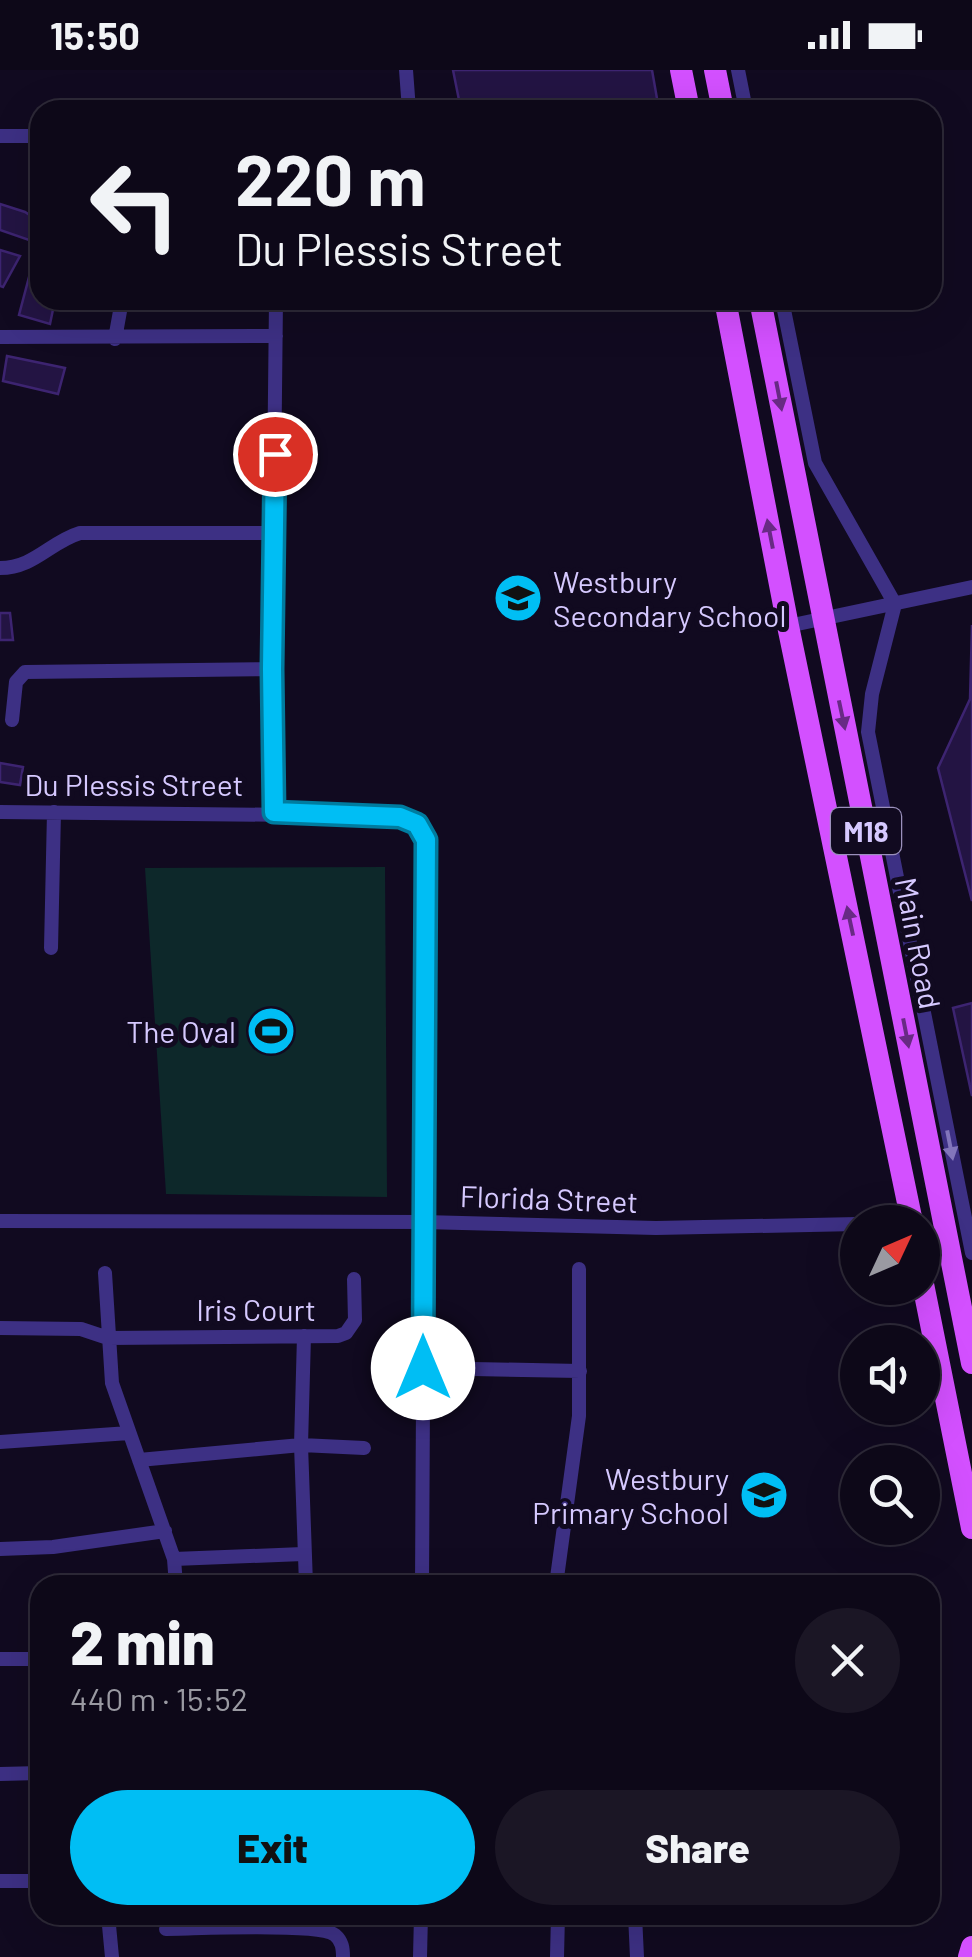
<!DOCTYPE html>
<html lang="en">
<head>
<meta charset="utf-8">
<style>
  body { margin:0; font-family:Barlow,sans-serif; background:#1b1625; color:#f1f3f6; height:100vh; display:flex; flex-direction:column; font-size:38px; white-space:nowrap }
  * { box-sizing:border-box; margin:0 }
  p { font-size:32px; color:#9a9aa2 }
  .icon { flex:none; width:55px; height:55px; fill:none; stroke:currentColor; stroke-width:2; stroke-linecap:round; stroke-linejoin:round }
  .map { position:relative; flex:1; overflow:hidden }
  .details { position:absolute; left:30px; top:1505px; width:910px; height:350px; display:flex; flex-direction:column; background:#0d0818; border-radius:30px; box-shadow:0 10px 40px #0002,0 0 0 2px #2d2937 }
  .details>* { flex:none }
  .guide { position:absolute; left:30px; top:30px; width:912px; height:210px; border-radius:30px; box-shadow:0 10px 40px #0002,0 0 0 2px #2d2937; background:#0d0818; color:#f1f3f6; overflow:hidden }
  .needle { width:65px; rotate:46deg }
  .buttons { position:absolute; left:840px; top:1135px; display:grid; gap:20px }
  .buttons a { display:grid; place-items:center; width:100px; height:100px; border-radius:50%; background:#0d0818; box-shadow:0 10px 40px #0002,0 0 0 2px #2d2937; font-size:50px }
  .pin { position:absolute; display:grid; place-items:center; width:85px; height:85px; color:#fff; margin:-42px; border:5px solid #fff; border-radius:50%; box-shadow:0 2px 10px #0007 }
  .me { position:absolute; width:110px; margin:-55px; rotate:0deg; stroke-linejoin:round; filter:drop-shadow(0 0 8px #0008) }
  .turn { display:flex; align-items:center; gap:35px; height:210px; padding:0 40px; font-size:45px }
  .turn .icon { width:130px; height:130px; stroke-width:2.5 }
  .turn b { display:block; font-size:70px; line-height:85px }
  .round { display:grid; place-items:center; flex:none; width:105px; height:105px; border-radius:52px; background:#1b1625 }
  .overview { display:flex; align-items:center; justify-content:space-between; height:170px; padding:0 40px }
  h1 { font-size:60px; font-weight:800; line-height:75px }
  .action { display:flex; gap:20px; margin-top:auto; padding:20px 40px }
  .action a { flex:1; height:115px; border-radius:60px; background:#00bef4; color:#111; font-size:40px; font-weight:800; line-height:115px; text-align:center }
  .action a+a { background:#1b1625; color:#f1f3f6 }
  .status { display:flex; justify-content:space-between; align-items:center; height:70px; padding:0 50px; background:#0d0818; direction:ltr }
  .status svg { height:28px; fill:currentColor }
  .map>svg:first-child { display:block }
  .green { fill:#0d282a }
  .building { fill:#231443; stroke:#3d2471; stroke-width:2.5 }
  .lines { fill:none; stroke-linecap:round; stroke-linejoin:round }
  .street { stroke:#3d3084; stroke-width:14 }
  .primary { stroke:#d350ff; stroke-width:22 }
  .oneway { fill:#682a84 }
  .oneway2 { fill:#8275bb }
  .route-casing { stroke:#007c9f; stroke-width:25 }
  .route { stroke:#00bef4; stroke-width:18 }
  .labels { text-anchor:middle; dominant-baseline:central; stroke-width:10; stroke-linejoin:round; paint-order:stroke }
  .shield { fill:#110a20; stroke:#9b90bc; stroke-width:2.5 }
  .shield-label { font-size:28px; font-weight:bold; fill:#d6c9ff }
  .poi-label { font-size:30px; fill:#d6c9ff; stroke:#110a20; text-anchor:end }
  .street-label { font-size:30px; fill:#d6c9ff; stroke:#110a20 }
</style>
</head>
<body>
<div class="status"><b>15:50</b><svg viewBox="0 0 49 12"><path d="M0 12V9h3v3zM5 12V6h3v6zM10 12V3h3v9zM15 12V0h3v12zM26 1h20v11H26zM47 4h2v5h-2z"/></svg></div>
<div class="map">
<svg width="972" height="1887" viewBox="0 0 972 1887">
  <rect width="100%" height="100%" fill="#110a20"/>
  <path class="green" d="M385,797L387,1127L166,1124L145,798Z"/>
  <path class="building" d="M453,0H652L659,40H461Z
    M0,134L25,142L40,152V230H55L50,254L19,245L38,173L0,160Z
    M0,180L20,186L3,217L0,216Z
    M7,286L65,298L58,324L3,311Z
    M0,543H10L13,570H0Z
    M972,555V831L938,698L970,629Z
    M0,693L23,697L20,715L0,712Z
    M972,933V1026L953,938Z"/>
  <g class="lines">
    <path class="street" d="M406,0L409,40
      M738,0L746,40
      M0,66H40
      M782,230L815,393L895,534L872,624L868,662L972,1183
      M0,267L276,266
      M115,269L122,230
      M0,498C34,498 50,472 80,463H274
      M788,556L972,517
      M12,650L16,612L25,602L272,599
      M0,742L388,746C411,749 426,756 426,781L422,1515
      M274,742L272,599L276,230
      M51,878L54,742
      M0,1151L424,1152L656,1158L858,1154
      M105,1203L112,1313L174,1489L176,1515
      M0,1258L81,1259L108,1268L338,1266L346,1263L355,1250L354,1209
      M304,1266L301,1375L306,1514
      M423,1298L580,1301
      M0,1372L129,1363
      M139,1390L301,1375L364,1378
      M0,1479L53,1477L165,1461
      M174,1489L303,1484
      M556,1515L579,1346V1199
      M0,1589H40
      M0,1704L40,1703
      M0,1811H40
      M108,1845L112,1887
      M635,1845L637,1887
      M166,1859C195,1859 318,1852 335,1865C342,1871 343,1878 343,1887
      M420,1887L421,1845
      M557,1887L558,1845"/>
    <path class="primary" d="M681,0L689,40
      M715,0L723,40
      M725,230L788,556L912,1152
      M760,230L972,1293
      M922,1209L972,1458
      M969,1887L972,1877"/>
  </g>
  <defs><path id="oneway-solid" d="M-6-.8H1V-3.2L6.5 0L1 3.2V.8H-6Z" transform="scale(2.5)"/></defs>
  <g class="oneway">
    <use href="#oneway-solid" transform="translate(779 326) rotate(79)"/>
    <use href="#oneway-solid" transform="translate(770 464) rotate(-101)"/>
    <use href="#oneway-solid" transform="translate(842 645) rotate(78)"/>
    <use href="#oneway-solid" transform="translate(850 851) rotate(-102)"/>
    <use href="#oneway-solid" transform="translate(906 963) rotate(79)"/>
  </g>
  <use class="oneway2" href="#oneway-solid" transform="translate(950 1075) rotate(79)"/>
  <g class="lines">
    <g class="route-casing">
      <path id="route" d="M275,384L272,599L274,742L400,747L417,754L426,770L423,1298"/>
    </g>
    <use href="#route" class="route"/>
  </g>
  <defs>
    <g id="school-disc" transform="scale(2.5)"><circle r="9.5" fill="#00bef4" stroke="#110a20"/><path d="M0-5L7-2L0 1L-7-2ZM-4 1L0 2.5L4 1V4Q0 6-4 4Z" fill="#111"/></g>
    <g id="stadium-disc" transform="scale(2.5)"><circle r="9.5" fill="#00bef4" stroke="#110a20"/><path d="M0-5a6.5 5 0 1 0 0 10a6.5 5 0 1 0 0-10ZM-3.5-1.8h7v3.6h-7Z" fill="#111"/></g>
  </defs>
  <g fill-rule="evenodd">
    <use href="#school-disc" x="518" y="528"/>
    <use href="#stadium-disc" x="271" y="961"/>
    <use href="#school-disc" x="764" y="1425"/>
  </g>
  <g class="labels">
    <rect class="shield" x="831" y="738" width="70" height="46" rx="8"/>
    <g class="shield-label">
      <text x="866" y="761">M18</text>
    </g>
    <g class="poi-label">
      <text x="553" y="511" text-anchor="start">Westbury<tspan x="553" dy="34">Secondary School</tspan></text>
      <text x="236" y="961">The Oval</text>
      <text x="729" y="1408">Westbury<tspan x="729" dy="34">Primary School</tspan></text>
    </g>
    <g class="street-label">
      <text x="134" y="714">Du Plessis Street</text>
      <text transform="translate(919 873) rotate(79)">Main Road</text>
      <text transform="translate(549 1128) rotate(2)">Florida Street</text>
      <text x="256" y="1239">Iris Court</text>
    </g>
  </g>
</svg>
<div class="buttons">
<a><svg class="needle" viewBox="-14 -14 28 28"><path d="M0-13l5 13h-10z" fill="#e53935"/><path d="M0 13l5-13h-10z" fill="#9a9aa2"/></svg></a>
<a><svg class="icon" aria-label="sound" viewBox="0 0 24 24"><path d="M4 9h4l5-4v14l-5-4H4zM17 9q2 3 0 6"/></svg></a>
<a><svg class="icon" aria-label="search" viewBox="0 0 24 24"><circle cx="10" cy="10" r="6"/><path d="M15 15l6 6"/></svg></a>
</div>
<div class="pin" style="left:275px;top:384px;background:#d93025"><svg class="icon" aria-label="arrive" viewBox="0 0 24 24"><path d="M6 21V4h12l-3 4 3 4H6"/></svg></div>
<svg class="me" style="left:423px;top:1298px" viewBox="-20 -20 40 40"><circle r="19" fill="#fff"/><path d="M0-13L10 11 0 6-10 11z" fill="#00bef4"/></svg>
<div class="guide">
<div class="turn"><svg class="icon" aria-label="left" viewBox="0 0 24 24"><path d="M17 20v-9H6M10 6l-5 5 5 5"/></svg><div><b>220 m</b>Du Plessis Street</div></div>
</div>
<section class="details">
<div class="overview"><div><h1>2 min</h1><p>440 m · 15:52</p></div><a class="round"><svg class="icon" aria-label="close" viewBox="0 0 24 24"><path d="M6 6l12 12M18 6L6 18"/></svg></a></div>
<div class="action"><a>Exit</a><a>Share</a></div>
</section>
</div>
</body>
</html>
